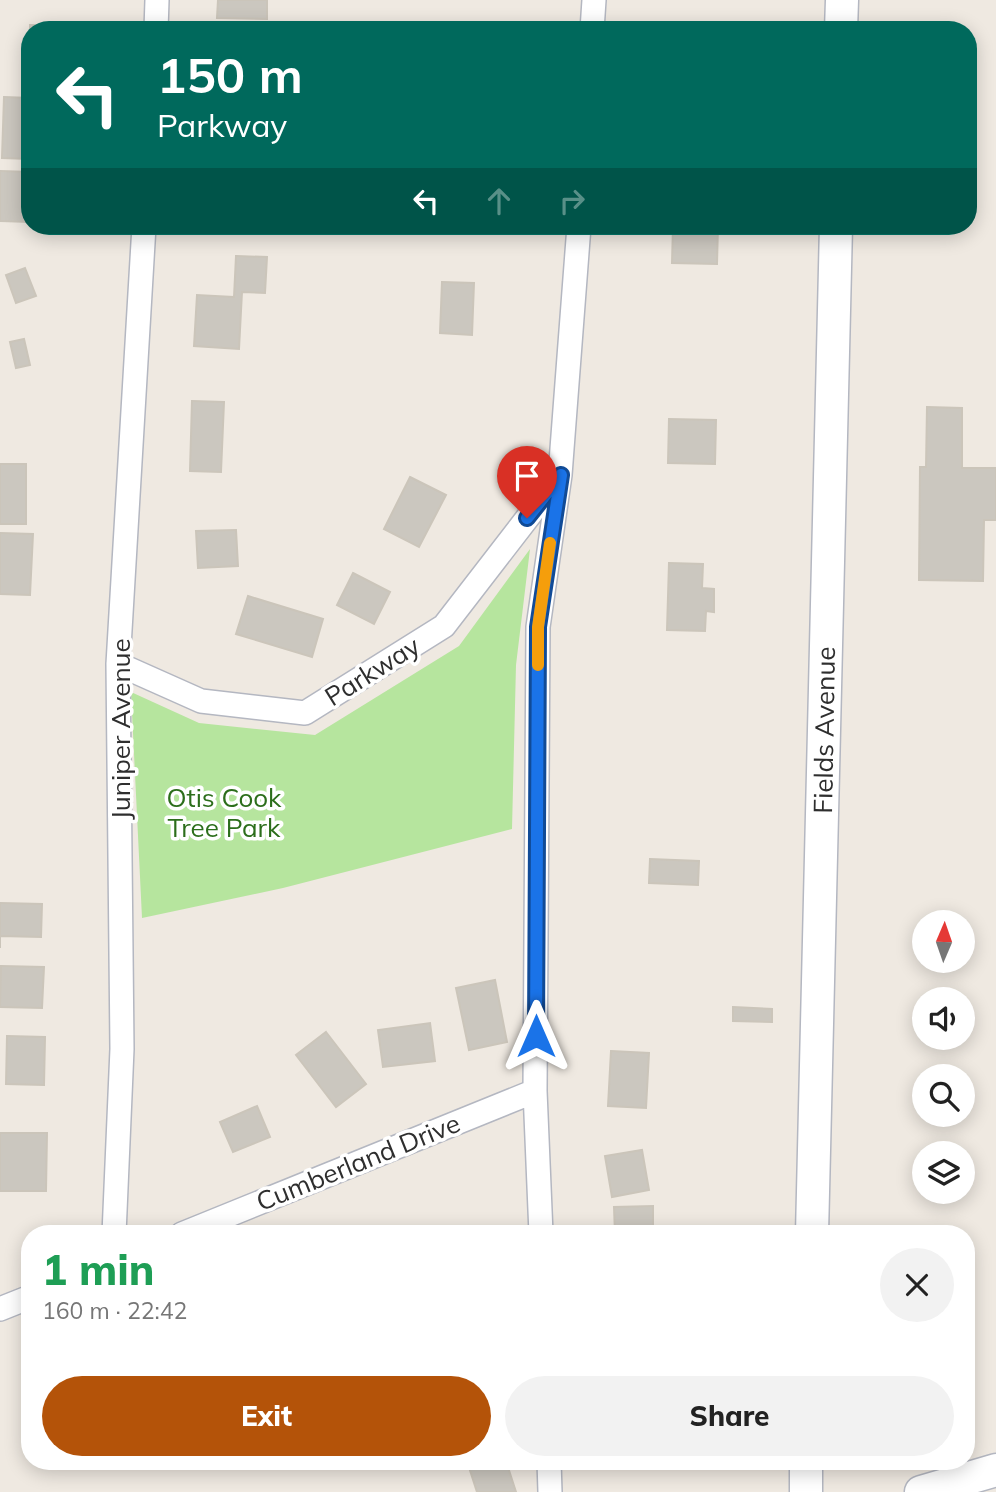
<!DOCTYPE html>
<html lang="en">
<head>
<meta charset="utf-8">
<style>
  body { margin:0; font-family:Mulish,sans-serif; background:#f2f2f2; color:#222; height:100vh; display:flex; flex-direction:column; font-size:26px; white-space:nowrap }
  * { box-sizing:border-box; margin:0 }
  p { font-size:23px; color:#767676 }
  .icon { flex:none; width:38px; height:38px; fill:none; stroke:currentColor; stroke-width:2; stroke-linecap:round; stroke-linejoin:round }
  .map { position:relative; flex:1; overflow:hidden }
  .sheet { position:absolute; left:21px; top:1225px; width:954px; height:245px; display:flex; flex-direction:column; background:#fff; border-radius:28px; box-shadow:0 4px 18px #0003 }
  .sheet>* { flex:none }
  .hud { position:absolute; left:21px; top:21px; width:956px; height:214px; border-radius:28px; box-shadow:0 4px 18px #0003; background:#00695c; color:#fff; overflow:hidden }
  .needle { width:46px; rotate:2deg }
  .controls { position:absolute; left:912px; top:910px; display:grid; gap:14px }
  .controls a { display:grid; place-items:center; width:63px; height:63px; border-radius:50%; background:#fff; box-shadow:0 4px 18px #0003; font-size:35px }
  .pin { position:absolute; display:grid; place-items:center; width:60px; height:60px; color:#fff; margin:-72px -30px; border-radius:50% 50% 50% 0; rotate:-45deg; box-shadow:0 0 7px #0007 }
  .pin .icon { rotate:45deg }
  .me { position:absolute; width:77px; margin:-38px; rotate:0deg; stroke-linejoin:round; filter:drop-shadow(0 0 5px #0008) }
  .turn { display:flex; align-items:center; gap:24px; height:147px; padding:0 21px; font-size:32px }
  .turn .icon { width:91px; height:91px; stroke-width:2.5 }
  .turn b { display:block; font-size:49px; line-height:60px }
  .lanes { display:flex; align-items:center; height:66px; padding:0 21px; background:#0003; justify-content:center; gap:35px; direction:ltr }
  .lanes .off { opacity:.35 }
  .round { display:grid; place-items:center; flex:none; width:74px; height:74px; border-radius:37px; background:#f2f2f2 }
  .overview { display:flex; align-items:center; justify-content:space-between; height:119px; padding:0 21px }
  h1 { font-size:42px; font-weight:800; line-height:52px; color:#1e9e55 }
  .action { display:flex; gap:14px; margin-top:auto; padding:14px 21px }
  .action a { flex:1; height:80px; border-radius:42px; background:#b45309; color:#fff; font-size:28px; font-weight:800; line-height:80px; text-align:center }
  .action a+a { background:#f2f2f2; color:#222 }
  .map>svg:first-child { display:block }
  .green { fill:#b6e59e }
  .building { fill:#cbc7bf; stroke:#cbc5ba; stroke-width:2 }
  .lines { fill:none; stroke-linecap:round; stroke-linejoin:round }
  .street-casing { stroke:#b4b7c1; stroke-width:26 }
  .secondary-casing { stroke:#b4b7c1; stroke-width:35 }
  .street { stroke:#fff; stroke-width:23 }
  .secondary { stroke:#fff; stroke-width:32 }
  .route-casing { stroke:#114b97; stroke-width:18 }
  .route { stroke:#1a73e8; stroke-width:12 }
  .slow { stroke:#f59e0b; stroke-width:12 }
  .labels { text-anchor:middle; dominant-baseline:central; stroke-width:7; stroke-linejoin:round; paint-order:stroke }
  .street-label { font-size:26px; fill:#2e2e2e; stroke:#fff }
  .park-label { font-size:26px; fill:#2c6e1b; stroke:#fff }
</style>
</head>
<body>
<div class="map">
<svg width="996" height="1492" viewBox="0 0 996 1492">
  <rect width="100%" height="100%" fill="#efe9e1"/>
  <path class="green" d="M530,549L516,665L512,829L283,888L142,918L131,692L199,723L315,735L459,646Z"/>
  <path class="building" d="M218,0H267V19L217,18Z
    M30,25L62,26V30H30Z
    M4,97L30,98V159L2,158Z
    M0,171L30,172V222L0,221Z
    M673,226H718L717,264L672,263Z
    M236,256L267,257L265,293L242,292L239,349L194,346L197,295L234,297Z
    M25,268L36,296L16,303L6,275Z
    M442,282L474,283L472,335L440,333Z
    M24,339L30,365L16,368L10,342Z
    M192,401L224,402L221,472L190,471Z
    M927,407L962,408V468H996V520H984L983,581L919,580L920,467H926Z
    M669,419L716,420L715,464L668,463Z
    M0,464H26V524H0Z
    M410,477L446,495L419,547L384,529Z
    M236,530L238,566L198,568L196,531Z
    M0,533L33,534L30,595L0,594Z
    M669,563L703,564L702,588L714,589V612L706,611L705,631L667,630Z
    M353,573L390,592L374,624L337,605Z
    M248,596L323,619L312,657L236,634Z
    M650,859L699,861L698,885L649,883Z
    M0,903L42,904L41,937L0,936V948Z
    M1,966L44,967L42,1008L0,1007Z
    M495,980L507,1042L469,1050L456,988Z
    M733,1007L772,1009V1022L733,1021Z
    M430,1023L435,1061L383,1067L378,1030Z
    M326,1032L366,1084L336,1107L296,1055Z
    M7,1036L45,1037L44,1085L6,1084Z
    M611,1051L649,1053L646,1108L608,1106Z
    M257,1106L270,1137L233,1152L220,1122Z
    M0,1133H47L46,1191H0Z
    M642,1150L649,1190L612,1197L605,1156Z
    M653,1206V1234H615L614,1207Z
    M467,1461H506L516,1492H477Z"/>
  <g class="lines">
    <g class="street-casing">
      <path id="street" d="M156,30L157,0
        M592,30L594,0
        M118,664L201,701L305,713L444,626L559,477
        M114,1234L122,1049L118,664L144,226
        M182,1234L535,1091
        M541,1234L535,1091L538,627L560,475L579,226
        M0,1309L30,1297
        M549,1461L550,1492"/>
    </g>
    <g class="secondary-casing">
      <path id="secondary" d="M841,30L842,0
        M812,1234L836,226
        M806,1492V1461
        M921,1492L996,1470"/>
    </g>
    <use href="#street" class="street"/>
    <use href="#secondary" class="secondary"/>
  </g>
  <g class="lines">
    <g class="route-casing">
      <path id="route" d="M527,518L561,475L538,627L536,1036"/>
    </g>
    <use href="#route" class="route"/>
    <path class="slow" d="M538,665V627L550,543"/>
  </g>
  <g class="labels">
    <g class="street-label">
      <text transform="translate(372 671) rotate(-32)">Parkway</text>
      <text transform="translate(120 729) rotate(-90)">Juniper Avenue</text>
      <text transform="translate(824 730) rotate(-89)">Fields Avenue</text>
      <text transform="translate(358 1162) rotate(-22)">Cumberland Drive</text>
    </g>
    <g class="park-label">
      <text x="224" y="797">Otis Cook<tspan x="224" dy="30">Tree Park</tspan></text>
    </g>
  </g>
</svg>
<div class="controls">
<a><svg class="needle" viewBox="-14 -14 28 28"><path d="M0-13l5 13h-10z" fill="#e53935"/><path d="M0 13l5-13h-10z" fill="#767676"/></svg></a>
<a><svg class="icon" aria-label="sound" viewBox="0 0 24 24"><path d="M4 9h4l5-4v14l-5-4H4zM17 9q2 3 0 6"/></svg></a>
<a><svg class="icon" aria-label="search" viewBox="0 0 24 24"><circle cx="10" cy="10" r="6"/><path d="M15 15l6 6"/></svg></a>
<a><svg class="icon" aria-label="layers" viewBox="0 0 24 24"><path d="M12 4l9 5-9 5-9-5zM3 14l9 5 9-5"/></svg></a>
</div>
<div class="pin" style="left:527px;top:518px;background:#d93025"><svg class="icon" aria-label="arrive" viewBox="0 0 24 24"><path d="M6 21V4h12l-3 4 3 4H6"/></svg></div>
<svg class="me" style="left:536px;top:1036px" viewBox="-20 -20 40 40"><path d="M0-17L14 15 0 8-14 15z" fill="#1a73e8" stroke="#fff" stroke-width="4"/></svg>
<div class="hud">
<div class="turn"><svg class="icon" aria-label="left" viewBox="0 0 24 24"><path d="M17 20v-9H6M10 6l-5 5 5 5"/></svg><div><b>150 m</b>Parkway</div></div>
<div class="lanes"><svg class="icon" aria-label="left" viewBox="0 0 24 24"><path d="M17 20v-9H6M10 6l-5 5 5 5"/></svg><svg class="icon off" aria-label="ahead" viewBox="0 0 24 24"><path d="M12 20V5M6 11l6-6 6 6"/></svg><svg class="icon off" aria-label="right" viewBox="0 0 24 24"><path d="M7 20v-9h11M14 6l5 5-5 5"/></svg></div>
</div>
<section class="sheet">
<div class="overview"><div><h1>1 min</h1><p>160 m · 22:42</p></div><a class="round"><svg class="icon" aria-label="close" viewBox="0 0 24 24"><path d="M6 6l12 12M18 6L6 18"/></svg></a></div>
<div class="action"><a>Exit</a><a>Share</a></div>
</section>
</div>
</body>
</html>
